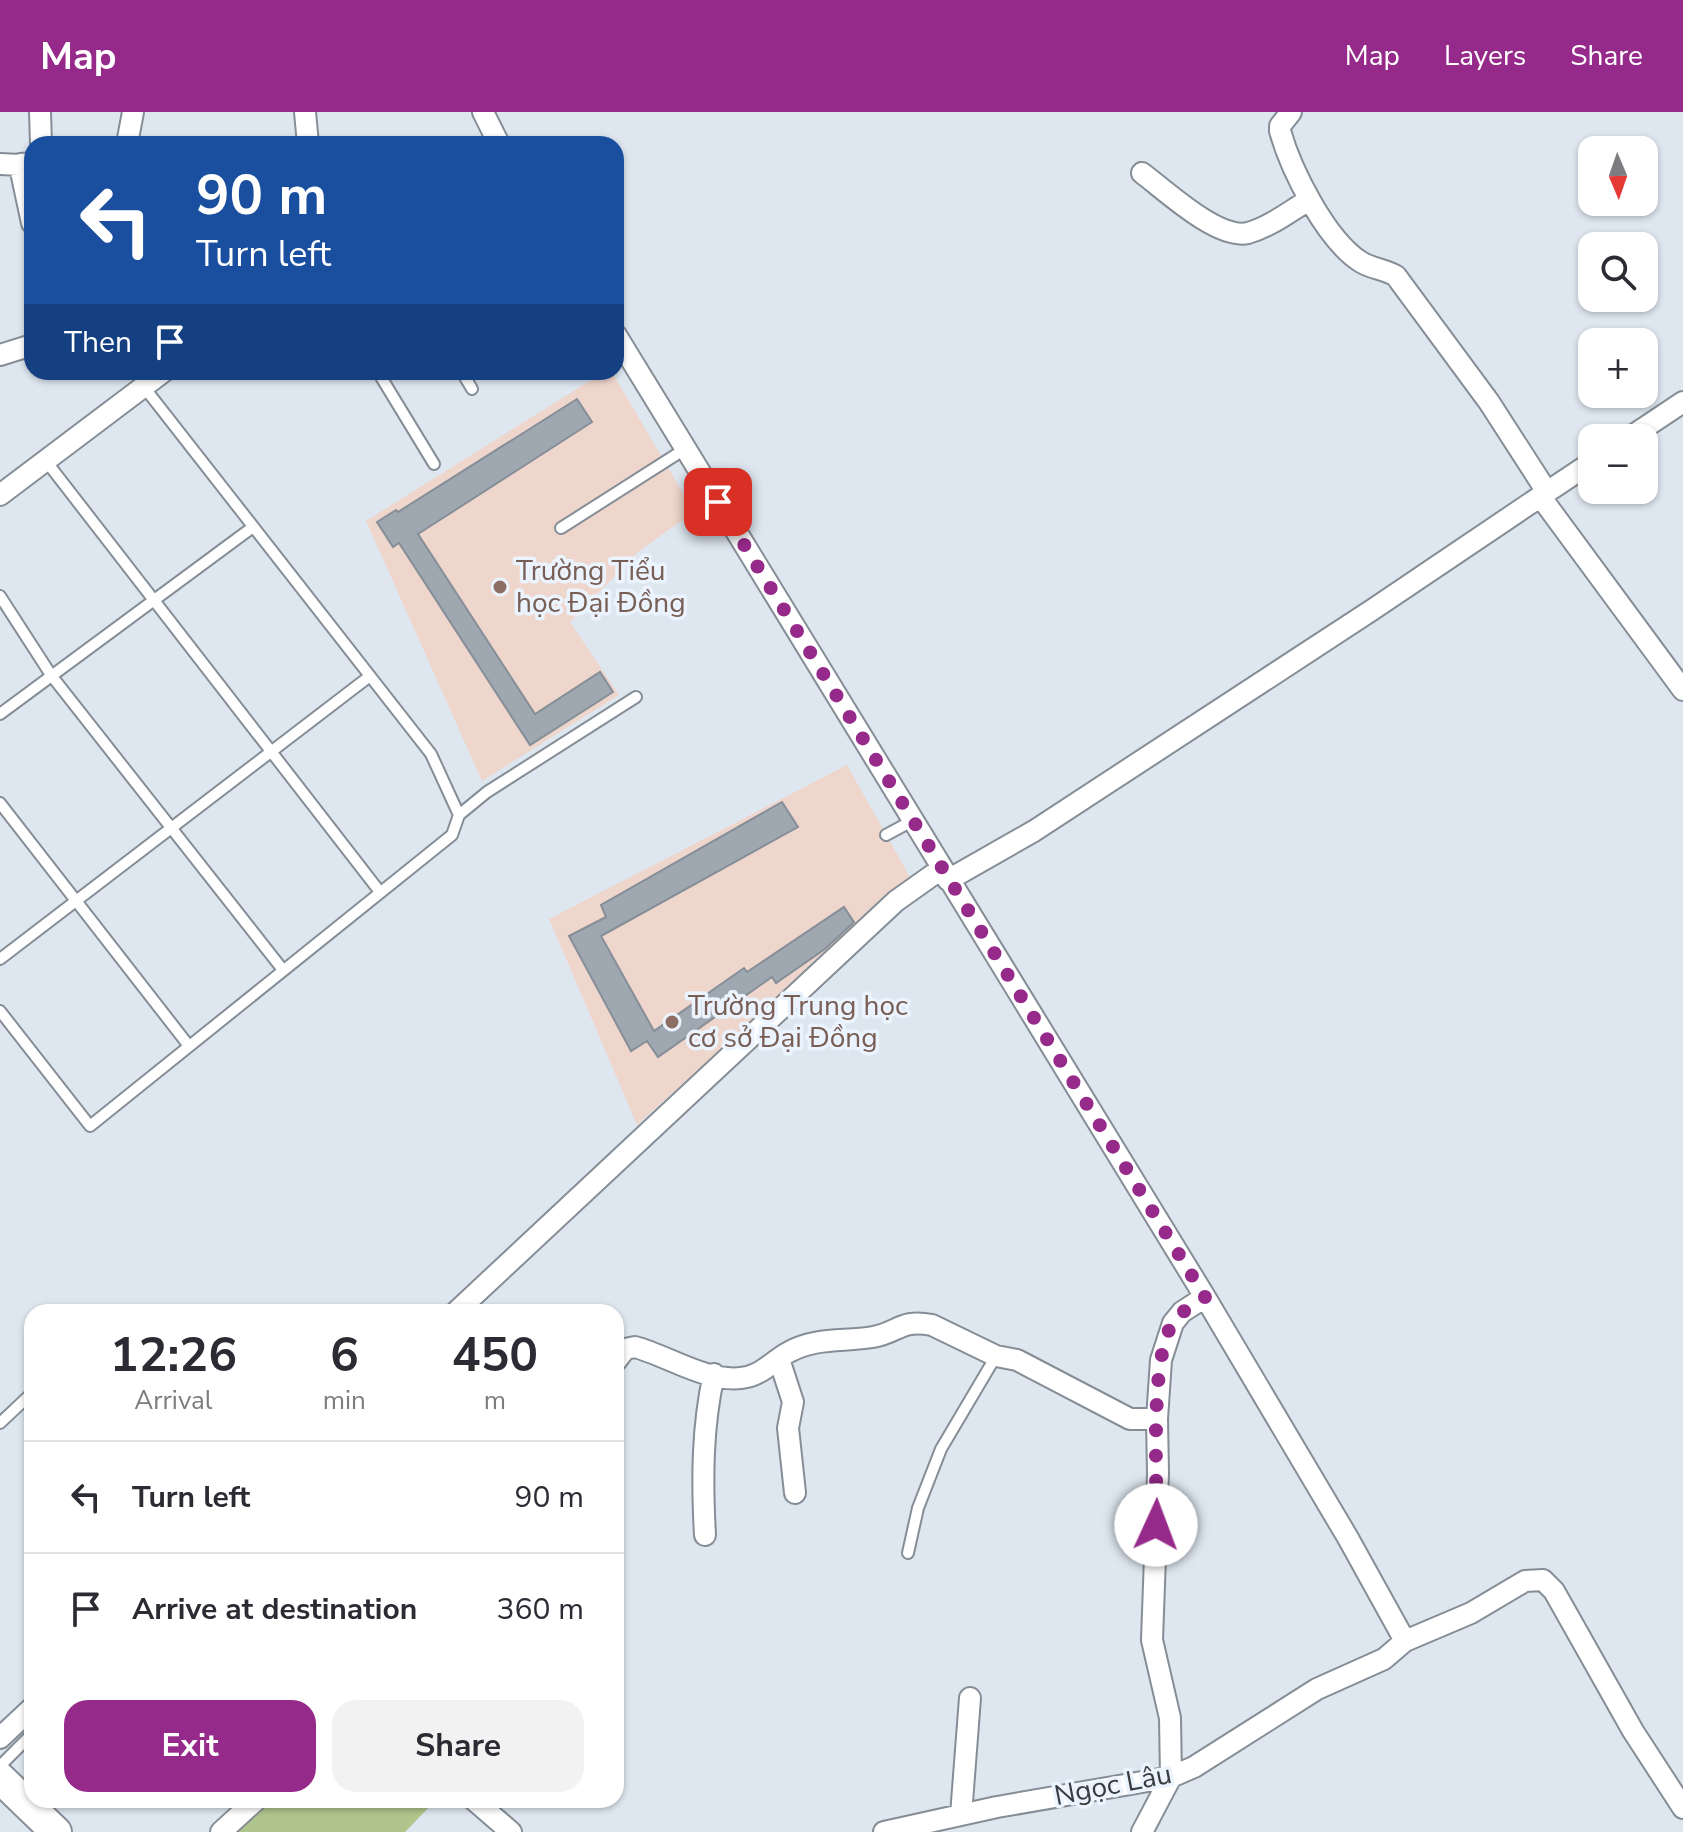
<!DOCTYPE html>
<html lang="en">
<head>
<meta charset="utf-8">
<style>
  body { margin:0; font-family:"Nunito Sans",sans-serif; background:#f2f2f3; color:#2b2b33; height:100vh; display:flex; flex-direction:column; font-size:30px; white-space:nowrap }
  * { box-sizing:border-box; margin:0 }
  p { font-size:26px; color:#7c7c81 }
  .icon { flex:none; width:44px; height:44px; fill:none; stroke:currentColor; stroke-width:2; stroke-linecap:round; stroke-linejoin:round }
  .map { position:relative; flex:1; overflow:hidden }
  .panel { position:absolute; left:24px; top:1192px; width:600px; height:504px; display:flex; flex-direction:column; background:#fff; border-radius:24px; box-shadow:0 2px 6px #0004 }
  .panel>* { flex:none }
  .top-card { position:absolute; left:24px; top:24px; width:600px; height:244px; border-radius:24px; box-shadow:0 2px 6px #0004; background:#1a4fa0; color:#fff; overflow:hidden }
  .needle { width:52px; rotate:178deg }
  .fabs { position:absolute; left:1578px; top:24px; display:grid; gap:16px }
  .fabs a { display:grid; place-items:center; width:80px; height:80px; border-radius:16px; background:#fff; box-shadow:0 2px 6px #0004; font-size:40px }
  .pin { position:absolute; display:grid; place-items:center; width:68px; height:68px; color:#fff; margin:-34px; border-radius:16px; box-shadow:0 4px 12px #0006 }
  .me { position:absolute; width:88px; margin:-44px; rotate:2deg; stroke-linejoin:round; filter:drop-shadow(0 0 6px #0008) }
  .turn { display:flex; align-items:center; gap:28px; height:168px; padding:0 40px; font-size:36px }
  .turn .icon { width:104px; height:104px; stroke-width:2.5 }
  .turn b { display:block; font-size:56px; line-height:68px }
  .then { display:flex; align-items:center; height:76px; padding:0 40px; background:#0003; gap:16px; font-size:30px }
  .eta { display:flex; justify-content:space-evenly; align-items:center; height:136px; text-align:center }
  .eta b { font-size:48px; font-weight:700; line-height:56px }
  .button { display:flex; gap:16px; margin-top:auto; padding:16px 40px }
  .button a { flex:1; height:92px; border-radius:24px; background:#962a8b; color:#fff; font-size:32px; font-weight:700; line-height:92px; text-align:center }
  .button a+a { background:#f2f2f3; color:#2b2b33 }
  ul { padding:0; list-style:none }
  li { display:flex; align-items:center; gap:24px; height:112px; padding:0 40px; border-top:2px solid #e1e1e2 }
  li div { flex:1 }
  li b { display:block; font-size:30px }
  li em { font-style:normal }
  header { display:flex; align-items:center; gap:48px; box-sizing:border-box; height:112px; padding:0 40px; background:#962a8b; color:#fff }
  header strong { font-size:38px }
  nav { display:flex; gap:44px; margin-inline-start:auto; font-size:28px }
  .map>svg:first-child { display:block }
  .education { fill:#eed6cd }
  .green { fill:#b0c58b }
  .building { fill:#9fa8b1; stroke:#868e97; stroke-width:2 }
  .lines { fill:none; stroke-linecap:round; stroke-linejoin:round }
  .service-casing { stroke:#858e97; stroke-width:14 }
  .minor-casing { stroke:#858e97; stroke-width:24 }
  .primary-casing { stroke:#858e97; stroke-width:34 }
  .service { stroke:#fff; stroke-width:10 }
  .minor { stroke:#fff; stroke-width:20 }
  .primary { stroke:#fff; stroke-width:30 }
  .route { stroke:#962a8b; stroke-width:14; stroke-dasharray:0 25.2 }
  .education-dot { fill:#8d6e63; stroke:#ebf4fe; stroke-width:3 }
  .labels { text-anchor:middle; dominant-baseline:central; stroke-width:7; stroke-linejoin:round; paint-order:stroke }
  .education-label { font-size:28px; fill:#785e54; stroke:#ebf4fe; text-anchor:start }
  .street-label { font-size:28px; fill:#383c3f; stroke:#ebf4fe }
</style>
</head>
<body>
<header>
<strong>Map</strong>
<nav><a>Map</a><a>Layers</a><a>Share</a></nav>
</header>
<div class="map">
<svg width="1683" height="1720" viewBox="0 0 1683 1720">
  <rect width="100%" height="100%" fill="#dee7f0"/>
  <path class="education" d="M604,260H612L694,400L639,439L570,510L619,583L482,669L366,409Z
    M847,653L911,767L637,1013L549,807Z"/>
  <path class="green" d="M270,1688H436L405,1720H236Z"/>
  <path class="building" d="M577,287L592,310L418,422L535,602L600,560L613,580L530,633L399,431L393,435L377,410L396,398L398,400Z
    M782,690L798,715L601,824L654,919L744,856L747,860L844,795L854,810L825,837L776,871L772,865L658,945L647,929L631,939L569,824L606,805L601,793Z"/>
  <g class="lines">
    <g class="service-casing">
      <path id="service" d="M378,260L434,352
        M462,260L472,277
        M144,275L431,642L459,703
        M46,349L380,780
        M561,416L685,337
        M0,484L51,563L283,858
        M0,602L253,415
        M0,691L189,934
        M886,723L912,709
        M0,847L370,564
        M0,899L90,1014L452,723L459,703L487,680L636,585
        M117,1200L119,1199
        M0,1311L32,1281
        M908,1441L918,1396L941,1337L996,1244
        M0,1654L32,1622"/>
    </g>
    <g class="minor-casing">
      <path id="minor" d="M40,0L41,32
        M305,0L308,32
        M483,0L499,32
        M127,32L133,0
        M32,51L21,52L20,55L32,111
        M0,52L20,53
        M1142,61C1166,79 1218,128 1248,121C1270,115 1290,99 1309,88
        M616,223L1205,1185L1348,1426L1405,1529
        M0,243L32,233
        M1629,326L1683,290
        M1547,380L1592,350
        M0,383L163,260
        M1540,384L1683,578
        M948,768L1034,719L1372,498L1547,380L1489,290L1396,164C1385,157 1372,157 1361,150C1326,128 1291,58 1280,19V14L1291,0
        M456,1200L896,789L941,757
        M779,1247L793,1290L788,1316L795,1381
        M616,1249L625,1237L635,1235C668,1244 706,1270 741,1266C762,1264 772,1249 789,1240C816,1225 844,1230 873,1225C899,1220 901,1207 932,1213L996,1244L1017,1248L1130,1307H1157
        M705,1423C702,1369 702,1315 714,1262
        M0,1626L32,1596
        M474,1688L511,1720
        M961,1703L970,1586
        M221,1720L256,1688
        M884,1720L997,1695L1171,1665L1194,1655L1317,1577L1384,1547L1405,1529L1471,1501L1525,1469L1543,1468L1554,1479L1633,1619L1683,1696
        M1142,1720L1171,1665L1170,1606L1152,1528L1158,1361L1157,1307L1161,1248L1173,1211L1182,1200L1205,1185"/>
    </g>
    <g class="primary-casing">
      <path id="primary" d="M0,1666L56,1720"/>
    </g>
    <use href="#service" class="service"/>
    <use href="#minor" class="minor"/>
    <use href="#primary" class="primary"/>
  </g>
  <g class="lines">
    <path class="route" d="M718,390L1205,1185C1193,1193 1180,1200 1172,1212C1149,1252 1158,1364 1156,1413"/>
  </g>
  <g class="education-dot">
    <circle cx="500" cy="475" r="8"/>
    <circle cx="672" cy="910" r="8"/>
  </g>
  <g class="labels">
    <g class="education-label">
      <text x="516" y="459">Trường Tiểu<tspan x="516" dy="32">học Đại Đồng</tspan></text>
      <text x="688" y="894">Trường Trung học<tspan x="688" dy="32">cơ sở Đại Đồng</tspan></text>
    </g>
    <g class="street-label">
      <text transform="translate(1113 1673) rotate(-11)">Ngọc Lâu</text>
    </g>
  </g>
</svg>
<div class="fabs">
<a><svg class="needle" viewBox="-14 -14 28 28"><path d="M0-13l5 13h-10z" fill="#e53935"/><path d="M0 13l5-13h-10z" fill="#7c7c81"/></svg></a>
<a><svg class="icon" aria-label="search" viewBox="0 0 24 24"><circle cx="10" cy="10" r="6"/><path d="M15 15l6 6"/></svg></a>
<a>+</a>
<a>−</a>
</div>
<div class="pin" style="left:718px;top:390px;background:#d93025"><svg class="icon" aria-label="arrive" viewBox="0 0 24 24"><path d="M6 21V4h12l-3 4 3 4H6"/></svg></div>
<svg class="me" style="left:1156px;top:1413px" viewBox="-20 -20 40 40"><circle r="19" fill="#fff"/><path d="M0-13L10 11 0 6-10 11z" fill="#962a8b"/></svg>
<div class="top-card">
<div class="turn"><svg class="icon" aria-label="left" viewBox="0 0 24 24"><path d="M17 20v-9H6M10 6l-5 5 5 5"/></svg><div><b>90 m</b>Turn left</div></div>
<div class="then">Then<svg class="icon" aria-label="arrive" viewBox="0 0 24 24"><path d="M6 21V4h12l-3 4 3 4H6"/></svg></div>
</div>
<section class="panel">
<div class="eta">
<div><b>12:26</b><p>Arrival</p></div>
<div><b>6</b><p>min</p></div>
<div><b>450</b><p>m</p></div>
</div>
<ul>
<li><svg class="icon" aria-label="left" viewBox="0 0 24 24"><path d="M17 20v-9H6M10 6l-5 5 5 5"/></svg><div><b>Turn left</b></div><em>90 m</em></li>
<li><svg class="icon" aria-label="arrive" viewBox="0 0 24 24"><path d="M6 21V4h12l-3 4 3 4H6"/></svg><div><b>Arrive at destination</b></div><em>360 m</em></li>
</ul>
<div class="button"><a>Exit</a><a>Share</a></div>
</section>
</div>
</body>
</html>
